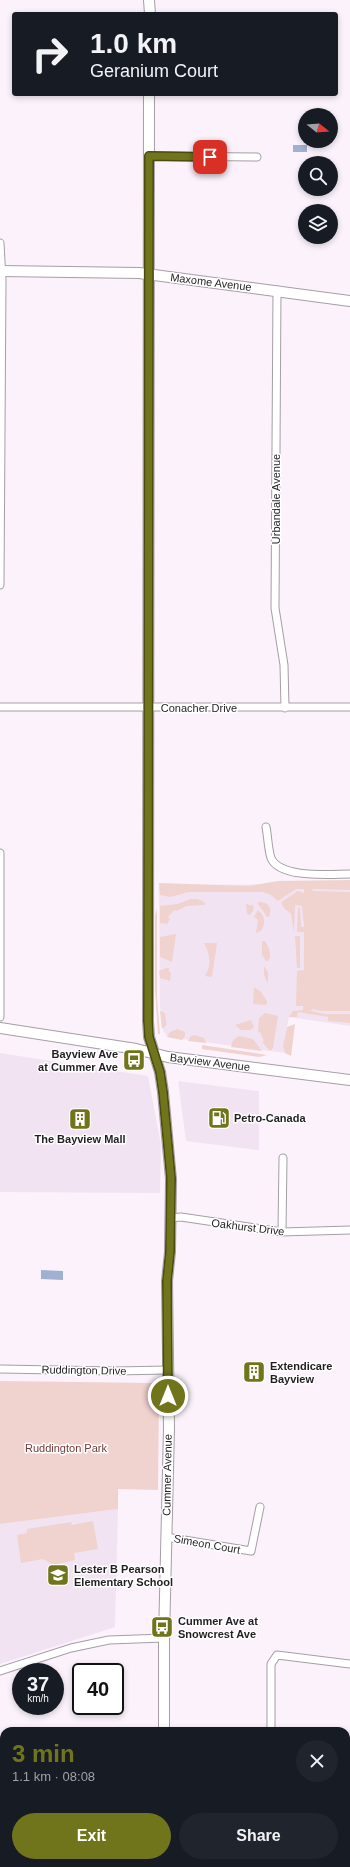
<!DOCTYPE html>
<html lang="en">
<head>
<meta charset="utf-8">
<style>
  body { margin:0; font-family:Arial,sans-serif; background:#20242c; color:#f1f3f6; height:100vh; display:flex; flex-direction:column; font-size:15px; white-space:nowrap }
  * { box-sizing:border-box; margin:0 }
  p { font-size:13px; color:#9ea1a6 }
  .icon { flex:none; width:22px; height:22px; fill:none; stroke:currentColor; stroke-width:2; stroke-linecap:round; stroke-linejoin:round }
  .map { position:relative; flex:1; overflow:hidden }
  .details { position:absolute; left:0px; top:1727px; width:350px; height:140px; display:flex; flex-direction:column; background:#171b24; border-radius:12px 12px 0 0; box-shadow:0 2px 6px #0003 }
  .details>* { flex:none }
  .banner { position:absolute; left:12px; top:12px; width:326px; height:84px; border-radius:4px; box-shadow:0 2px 6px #0003; background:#171b24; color:#f1f3f6; overflow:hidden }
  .needle { width:26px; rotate:107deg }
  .tools { position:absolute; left:298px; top:108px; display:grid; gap:8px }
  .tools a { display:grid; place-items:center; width:40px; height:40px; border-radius:50%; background:#171b24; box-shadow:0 2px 6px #0003; font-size:20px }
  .speed { position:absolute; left:12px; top:1663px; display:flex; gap:8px; font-size:20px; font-weight:700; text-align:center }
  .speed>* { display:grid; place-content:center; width:52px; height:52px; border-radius:50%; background:#171b24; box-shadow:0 2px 6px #0003; line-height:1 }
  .speed small { font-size:10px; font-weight:400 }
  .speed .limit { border:2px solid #111; border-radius:6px; background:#fff; color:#111 }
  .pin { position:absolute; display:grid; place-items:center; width:34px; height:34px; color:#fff; margin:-17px; border-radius:8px; box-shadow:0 2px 6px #0006 }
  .me { position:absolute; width:44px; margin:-22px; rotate:0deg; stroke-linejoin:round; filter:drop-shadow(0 0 3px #0008) }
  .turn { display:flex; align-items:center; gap:14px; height:84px; padding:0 12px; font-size:18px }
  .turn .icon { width:52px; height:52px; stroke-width:2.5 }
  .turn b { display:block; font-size:28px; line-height:34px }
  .round { display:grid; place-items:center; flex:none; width:42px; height:42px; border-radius:21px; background:#20242c }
  .head { display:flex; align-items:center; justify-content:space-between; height:68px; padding:0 12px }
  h1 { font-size:24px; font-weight:800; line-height:30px; color:#70741a }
  .action { display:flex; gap:8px; margin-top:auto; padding:8px 12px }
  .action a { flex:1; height:46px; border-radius:24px; background:#70741a; color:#fff; font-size:16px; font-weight:800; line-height:46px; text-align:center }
  .action a+a { background:#20242c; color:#f1f3f6 }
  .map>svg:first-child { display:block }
  .built { fill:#f2e3f2 }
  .green { fill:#f0d2cf }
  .water { fill:#a1afd0 }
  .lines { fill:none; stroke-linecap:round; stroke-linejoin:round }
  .street-casing { stroke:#a69ea6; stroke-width:9 }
  .secondary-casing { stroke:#a69ea6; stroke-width:12 }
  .street { stroke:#fff; stroke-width:7 }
  .secondary { stroke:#fff; stroke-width:10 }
  .route-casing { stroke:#494b11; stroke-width:10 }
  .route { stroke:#70741a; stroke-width:7 }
  .labels { text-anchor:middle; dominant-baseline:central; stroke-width:3; stroke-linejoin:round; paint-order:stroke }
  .street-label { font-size:11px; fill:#211e21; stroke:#fff }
  .poi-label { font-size:11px; font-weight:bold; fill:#211e21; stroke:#fff; text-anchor:start }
  .park-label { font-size:11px; fill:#723a37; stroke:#fff }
</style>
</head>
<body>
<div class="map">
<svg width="350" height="1867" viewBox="0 0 350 1867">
  <rect width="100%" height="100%" fill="#fbf2fb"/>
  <path class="built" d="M350,884V1026L289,1017L283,1046L285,1053L167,1037L162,1028L160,1004L159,885Z
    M0,1053L148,1076L161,1145L160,1193L0,1192Z
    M178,1081L259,1091V1150L186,1141Z
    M118,1509L115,1627L0,1664V1524Z"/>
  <path class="green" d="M350,880V890L312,889L313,891L350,892V1011H321L312,1009L311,1011L325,1014H350V1023L328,1021V1017L298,1012L297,1017H289L293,1011L303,1010V1006H296L297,971L304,970V932H297L298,908H300L301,927H304V925L302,906L295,905L294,932L291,914L284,908L281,902L298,891L304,893V889H296L278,901L271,895L263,892H189L170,897L160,895L159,883L248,886L278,881Z
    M191,899H198L205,903V905L187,906L176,911L174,910L168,917L170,919L167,924L160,923V906L177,904Z
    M258,902C268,901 273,908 269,917H267L258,904Z
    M246,904L254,906L253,911L250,915L247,914Z
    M157,909V997L160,1034H158L155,989V915Z
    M258,910C265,915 266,924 261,931L256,933L258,920L254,917Z
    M176,934L172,962L160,957V937Z
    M295,936H300V968H297Z
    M262,941H265C269,947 273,956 267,962L262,955Z
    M204,943H217L212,977L205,976C212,965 210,954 204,943Z
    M264,966L268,972V984L264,975Z
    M166,968H169V972H171L170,981L160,978L159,971Z
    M254,987L261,992L267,1001L266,1005L253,1004Z
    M160,1011L165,1013L166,1023L167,1024L164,1028H162Z
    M265,1013L278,1016L273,1048L270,1051L262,1042L264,1041L260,1032L258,1033L259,1018Z
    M251,1020L254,1027L250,1030H241L235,1025Z
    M295,1024L291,1056L285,1053L283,1046L287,1027Z
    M177,1029L185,1032V1036L182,1040L167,1037L170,1032Z
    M194,1035L204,1038L206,1043L188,1041L190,1037Z
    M239,1036L253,1039L262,1051L231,1047L233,1040Z
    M202,1045L267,1055L259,1057L202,1049Z
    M0,1381L150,1383L155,1384L159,1391L158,1490L118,1489V1509L0,1524Z
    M93,1521L98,1549L74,1553L75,1560L54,1565L43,1559L21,1563L17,1535L27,1533V1529L71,1522L72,1525Z"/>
  <path class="water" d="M293,145H307V152H293Z
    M41,1270L63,1271V1280L41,1279Z"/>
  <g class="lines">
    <g class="street-casing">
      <path id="street" d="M149,156L257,157
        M0,243L2,280L0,585
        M277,290L275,608L284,665L285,708
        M0,707H350
        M266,827C268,837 268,849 271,858C280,879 331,874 350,874
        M0,853V1017
        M170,1218L181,1217L282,1232L350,1230
        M282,1232L283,1158
        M0,1369L114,1371L169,1370
        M166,1537L251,1551L260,1507
        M0,1671L71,1648L109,1640L164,1638
        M271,1731V1664L277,1655L350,1664
        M0,1772H4
        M346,1833L350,1831
        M63,1867V1863"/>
    </g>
    <g class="secondary-casing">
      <path id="secondary" d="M149,0L150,14
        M149,94L148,1021L149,1037L160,1072L163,1092L171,1179L170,1252L167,1281L169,1428L164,1638V1731
        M0,271L139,273L350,301
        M0,1028L136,1049L168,1057L350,1080
        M164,1867V1863"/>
    </g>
    <use href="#street" class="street"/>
    <use href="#secondary" class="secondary"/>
  </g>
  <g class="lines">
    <g class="route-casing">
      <path id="route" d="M168,1396L167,1281L170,1252L171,1178L163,1092L160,1072L149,1037L148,1021L149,156L210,157"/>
    </g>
    <use href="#route" class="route"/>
  </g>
  <defs>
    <g id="bus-square" transform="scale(1.15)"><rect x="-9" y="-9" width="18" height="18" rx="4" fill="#70741a" stroke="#fff"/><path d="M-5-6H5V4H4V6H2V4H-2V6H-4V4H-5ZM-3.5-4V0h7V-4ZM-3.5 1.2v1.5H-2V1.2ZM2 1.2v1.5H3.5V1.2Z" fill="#fff"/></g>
    <g id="fuel-square" transform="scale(1.15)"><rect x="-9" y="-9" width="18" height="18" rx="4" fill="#70741a" stroke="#fff"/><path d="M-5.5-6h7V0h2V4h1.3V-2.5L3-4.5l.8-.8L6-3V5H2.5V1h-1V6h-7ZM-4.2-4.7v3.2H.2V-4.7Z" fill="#fff"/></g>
    <g id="building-square" transform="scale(1.15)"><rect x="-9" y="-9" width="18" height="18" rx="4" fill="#70741a" stroke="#fff"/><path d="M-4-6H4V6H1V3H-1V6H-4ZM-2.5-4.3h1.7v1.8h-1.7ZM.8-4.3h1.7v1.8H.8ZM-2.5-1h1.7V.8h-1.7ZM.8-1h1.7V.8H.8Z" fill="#fff"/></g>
    <g id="school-square" transform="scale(1.15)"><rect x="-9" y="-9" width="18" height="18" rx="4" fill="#70741a" stroke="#fff"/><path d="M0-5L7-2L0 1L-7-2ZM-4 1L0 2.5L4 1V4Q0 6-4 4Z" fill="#fff"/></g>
  </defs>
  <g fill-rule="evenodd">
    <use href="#bus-square" x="134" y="1060"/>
    <use href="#fuel-square" x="219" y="1118"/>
    <use href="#building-square" x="80" y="1119"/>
    <use href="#building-square" x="254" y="1372"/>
    <use href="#school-square" x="58" y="1575"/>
    <use href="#bus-square" x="162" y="1627"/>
  </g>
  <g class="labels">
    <g class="street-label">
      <text transform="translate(211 282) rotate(7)">Maxome Avenue</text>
      <text transform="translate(276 499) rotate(-90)">Urbandale Avenue</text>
      <text x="199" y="708">Conacher Drive</text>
      <text transform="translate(210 1062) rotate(7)">Bayview Avenue</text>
      <text transform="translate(248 1227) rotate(7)">Oakhurst Drive</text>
      <text transform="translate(84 1370) rotate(1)">Ruddington Drive</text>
      <text transform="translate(167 1475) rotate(-89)">Cummer Avenue</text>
      <text transform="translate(207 1544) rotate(10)">Simeon Court</text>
    </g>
    <g class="poi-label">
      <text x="118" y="1054" text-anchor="end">Bayview Ave<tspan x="118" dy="13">at Cummer Ave</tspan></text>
      <text x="234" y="1118">Petro-Canada</text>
      <text x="80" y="1139" text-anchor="middle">The Bayview Mall</text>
      <text x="270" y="1366">Extendicare<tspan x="270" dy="13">Bayview</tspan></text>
      <text x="74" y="1569">Lester B Pearson<tspan x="74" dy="13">Elementary School</tspan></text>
      <text x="178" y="1621">Cummer Ave at<tspan x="178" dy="13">Snowcrest Ave</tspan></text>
    </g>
    <g class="park-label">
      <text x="66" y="1448">Ruddington Park</text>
    </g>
  </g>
</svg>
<div class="tools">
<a><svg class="needle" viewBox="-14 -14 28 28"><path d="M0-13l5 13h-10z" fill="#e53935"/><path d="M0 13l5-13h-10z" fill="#9ea1a6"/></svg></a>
<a><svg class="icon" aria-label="search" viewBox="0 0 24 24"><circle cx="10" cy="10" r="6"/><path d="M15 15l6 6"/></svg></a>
<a><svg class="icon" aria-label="layers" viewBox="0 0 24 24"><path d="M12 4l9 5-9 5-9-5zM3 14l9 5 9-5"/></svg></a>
</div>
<div class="speed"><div>37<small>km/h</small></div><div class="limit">40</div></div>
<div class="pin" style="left:210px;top:157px;background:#d93025"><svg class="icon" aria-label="arrive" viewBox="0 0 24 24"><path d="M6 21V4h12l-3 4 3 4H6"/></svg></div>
<svg class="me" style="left:168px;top:1396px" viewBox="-20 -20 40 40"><circle r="17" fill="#70741a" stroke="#fff" stroke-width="3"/><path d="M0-11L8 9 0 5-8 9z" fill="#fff"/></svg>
<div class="banner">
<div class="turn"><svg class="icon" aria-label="right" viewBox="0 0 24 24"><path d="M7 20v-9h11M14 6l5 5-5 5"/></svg><div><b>1.0 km</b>Geranium Court</div></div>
</div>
<section class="details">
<div class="head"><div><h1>3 min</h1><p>1.1 km · 08:08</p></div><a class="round"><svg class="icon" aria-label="close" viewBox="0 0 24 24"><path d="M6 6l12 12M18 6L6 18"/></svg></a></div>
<div class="action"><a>Exit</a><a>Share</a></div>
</section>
</div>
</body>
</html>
